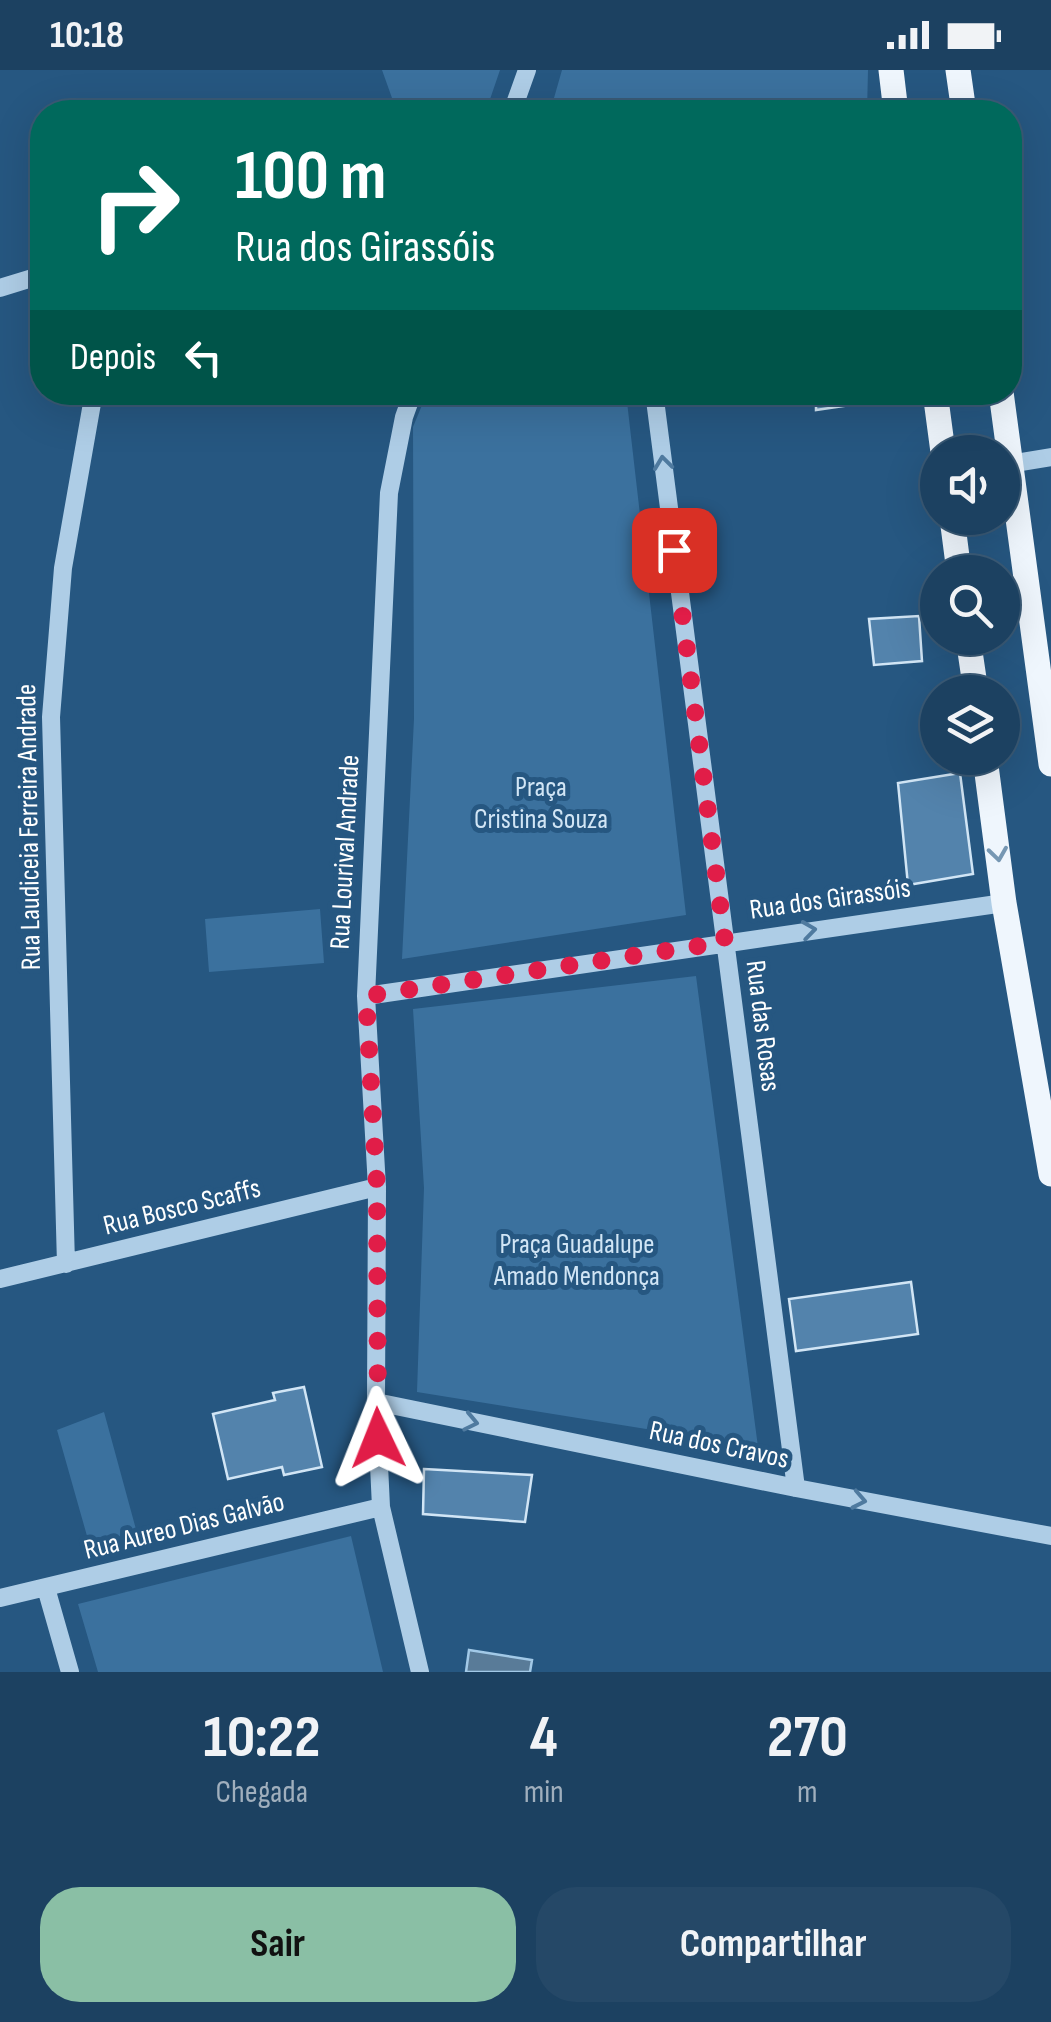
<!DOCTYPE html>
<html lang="pt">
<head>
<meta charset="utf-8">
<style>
  body { margin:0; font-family:"Sofia Sans Condensed",sans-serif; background:#254867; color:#f1f3f6; height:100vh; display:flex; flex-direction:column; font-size:38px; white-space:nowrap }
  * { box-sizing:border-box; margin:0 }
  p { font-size:32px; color:#a0afbd }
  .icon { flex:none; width:55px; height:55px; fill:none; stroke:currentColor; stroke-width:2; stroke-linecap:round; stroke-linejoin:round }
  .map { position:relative; height:1602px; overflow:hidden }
  .panel { display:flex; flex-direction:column; background:#1c4161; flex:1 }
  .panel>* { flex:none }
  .top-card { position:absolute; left:30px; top:30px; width:992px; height:305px; border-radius:40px; box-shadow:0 10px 40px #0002,0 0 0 2px #3a5a76; background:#00695c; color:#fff; overflow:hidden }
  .controls { position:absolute; left:920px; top:365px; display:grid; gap:20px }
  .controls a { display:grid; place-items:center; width:100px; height:100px; border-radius:50%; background:#1c4161; box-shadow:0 10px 40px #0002,0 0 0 2px #3a5a76; font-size:50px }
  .pin { position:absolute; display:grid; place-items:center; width:85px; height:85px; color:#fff; margin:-42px; border-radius:20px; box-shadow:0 5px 15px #0006 }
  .me { position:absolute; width:110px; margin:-55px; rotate:358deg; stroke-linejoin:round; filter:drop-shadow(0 0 8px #0008) }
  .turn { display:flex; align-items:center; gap:35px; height:210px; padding:0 40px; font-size:45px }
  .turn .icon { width:130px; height:130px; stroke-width:2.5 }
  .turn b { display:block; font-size:70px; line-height:85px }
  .then { display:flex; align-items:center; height:95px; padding:0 40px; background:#0003; gap:20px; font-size:38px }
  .eta { display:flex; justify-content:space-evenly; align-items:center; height:170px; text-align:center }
  .eta b { font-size:60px; font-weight:700; line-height:70px }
  .primary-button { display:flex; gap:20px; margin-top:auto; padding:20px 40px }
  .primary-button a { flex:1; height:115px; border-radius:40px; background:#8abfa5; color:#111; font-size:40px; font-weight:700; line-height:115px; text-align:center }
  .primary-button a+a { background:#254867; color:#f1f3f6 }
  .status { display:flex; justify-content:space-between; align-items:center; height:70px; padding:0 50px; background:#1c4161; direction:ltr }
  .status svg { height:28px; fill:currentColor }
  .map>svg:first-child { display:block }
  .green { fill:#3b719e }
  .water { fill:#597b98; stroke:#a2c9e7; stroke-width:2.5 }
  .building { fill:#5383ac; stroke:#d1e5f5; stroke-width:2.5 }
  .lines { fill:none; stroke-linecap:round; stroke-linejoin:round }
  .minor { stroke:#aecde6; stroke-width:18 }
  .major { stroke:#eff6fd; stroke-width:25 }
  .oneway { stroke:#4f7a9f }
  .oneway2 { stroke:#7697b3 }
  .route { stroke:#e11d48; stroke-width:18; stroke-dasharray:0 32.4 }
  .labels { text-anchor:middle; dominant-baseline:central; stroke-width:10; stroke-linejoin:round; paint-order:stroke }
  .park-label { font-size:28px; fill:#d1e5f5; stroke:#265781 }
  .street-label { font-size:28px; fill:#fff; stroke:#265781 }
</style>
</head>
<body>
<div class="status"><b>10:18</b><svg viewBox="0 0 49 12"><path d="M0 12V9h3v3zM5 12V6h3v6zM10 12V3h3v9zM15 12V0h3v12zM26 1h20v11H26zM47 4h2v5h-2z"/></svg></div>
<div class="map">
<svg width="1051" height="1602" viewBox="0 0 1051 1602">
  <rect width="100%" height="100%" fill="#265781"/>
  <path class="green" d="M382,0H500L487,38L475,42H397Z
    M562,0H868L867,42H550Z
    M427,323H626L686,845L402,889L414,649L413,357Z
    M320,839L324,893L209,902L205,849Z
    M696,906L758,1377L417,1322L424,1118L413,939Z
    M104,1342L137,1463L89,1473L57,1360Z
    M351,1466L383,1602H98L78,1534Z"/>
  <path class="water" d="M469,1580L532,1590L530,1602H466Z"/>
  <path class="building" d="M816,322H885V330L816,340Z
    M919,546L922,591L874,595L869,549Z
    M960,703L973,804L908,815L898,713Z
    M911,1212L918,1264L796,1281L789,1229Z
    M304,1317L322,1397L284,1405L282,1397L228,1409L213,1344L275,1330L273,1323Z
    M424,1399L532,1405L525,1452L423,1444Z"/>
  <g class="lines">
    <path class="minor" d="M512,42L527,0
      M0,218L42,205
      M413,322L404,347L389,423L366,926L377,1117L376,1332L381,1437L420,1602
      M654,322L796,1418
      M1010,394L1051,387
      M366,926L1004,833
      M66,1194L51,647L63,498L94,322
      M0,1209L377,1117
      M376,1332L796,1418L1051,1466
      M46,1518L70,1602
      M0,1528L381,1437"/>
    <path class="major" d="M891,0L896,42
      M958,0L964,42
      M935,322L943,382
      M1001,322L1051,694
      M952,448L959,502
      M968,568L976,622
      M985,688L1004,833L1051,1104"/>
  </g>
  <defs><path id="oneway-chevron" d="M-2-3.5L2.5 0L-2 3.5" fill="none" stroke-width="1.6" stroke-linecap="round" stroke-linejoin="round" transform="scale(2.5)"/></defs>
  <g class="oneway">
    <use href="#oneway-chevron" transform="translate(663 393) rotate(-97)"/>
    <use href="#oneway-chevron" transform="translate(809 860) rotate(-8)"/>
    <use href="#oneway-chevron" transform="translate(471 1352) rotate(12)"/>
    <use href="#oneway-chevron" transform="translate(859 1430) rotate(11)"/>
  </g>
  <use class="oneway2" href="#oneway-chevron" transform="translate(998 784) rotate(82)"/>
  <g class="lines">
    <path class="route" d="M378,1368L377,1117L366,926L725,872L674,480"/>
  </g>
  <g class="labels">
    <g class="park-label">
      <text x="541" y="717">Praça<tspan x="541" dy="32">Cristina Souza</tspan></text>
      <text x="577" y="1174">Praça Guadalupe<tspan x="577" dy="32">Amado Mendonça</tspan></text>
    </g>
    <g class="street-label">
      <text transform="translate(29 757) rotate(-91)">Rua Laudiceia Ferreira Andrade</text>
      <text transform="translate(345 782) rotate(-87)">Rua Lourival Andrade</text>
      <text transform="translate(830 829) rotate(-8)">Rua dos Girassóis</text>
      <text transform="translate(763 956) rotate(83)">Rua das Rosas</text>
      <text transform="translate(182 1137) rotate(-14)">Rua Bosco Scaffs</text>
      <text transform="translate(719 1375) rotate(12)">Rua dos Cravos</text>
      <text transform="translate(184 1456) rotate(-14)">Rua Aureo Dias Galvão</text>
    </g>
  </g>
</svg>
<div class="controls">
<a><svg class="icon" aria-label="sound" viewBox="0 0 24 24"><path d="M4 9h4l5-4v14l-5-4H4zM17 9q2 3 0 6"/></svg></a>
<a><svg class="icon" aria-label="search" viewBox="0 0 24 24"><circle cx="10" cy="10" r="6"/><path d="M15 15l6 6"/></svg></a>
<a><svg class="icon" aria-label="layers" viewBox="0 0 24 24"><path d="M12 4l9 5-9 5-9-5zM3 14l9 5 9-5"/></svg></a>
</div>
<div class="pin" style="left:674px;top:480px;background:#d93025"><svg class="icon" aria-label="arrive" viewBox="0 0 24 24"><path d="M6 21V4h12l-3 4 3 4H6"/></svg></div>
<svg class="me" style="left:378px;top:1368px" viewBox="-20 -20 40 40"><path d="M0-17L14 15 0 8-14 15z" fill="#e11d48" stroke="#fff" stroke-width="4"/></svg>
<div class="top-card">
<div class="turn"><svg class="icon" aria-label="right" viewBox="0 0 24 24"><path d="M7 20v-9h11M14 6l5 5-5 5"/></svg><div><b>100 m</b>Rua dos Girassóis</div></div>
<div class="then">Depois<svg class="icon" aria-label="left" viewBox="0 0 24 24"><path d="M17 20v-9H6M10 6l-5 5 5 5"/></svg></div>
</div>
</div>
<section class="panel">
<div class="eta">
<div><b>10:22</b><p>Chegada</p></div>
<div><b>4</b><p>min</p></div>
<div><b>270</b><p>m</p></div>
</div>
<div class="primary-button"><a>Sair</a><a>Compartilhar</a></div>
</section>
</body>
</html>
